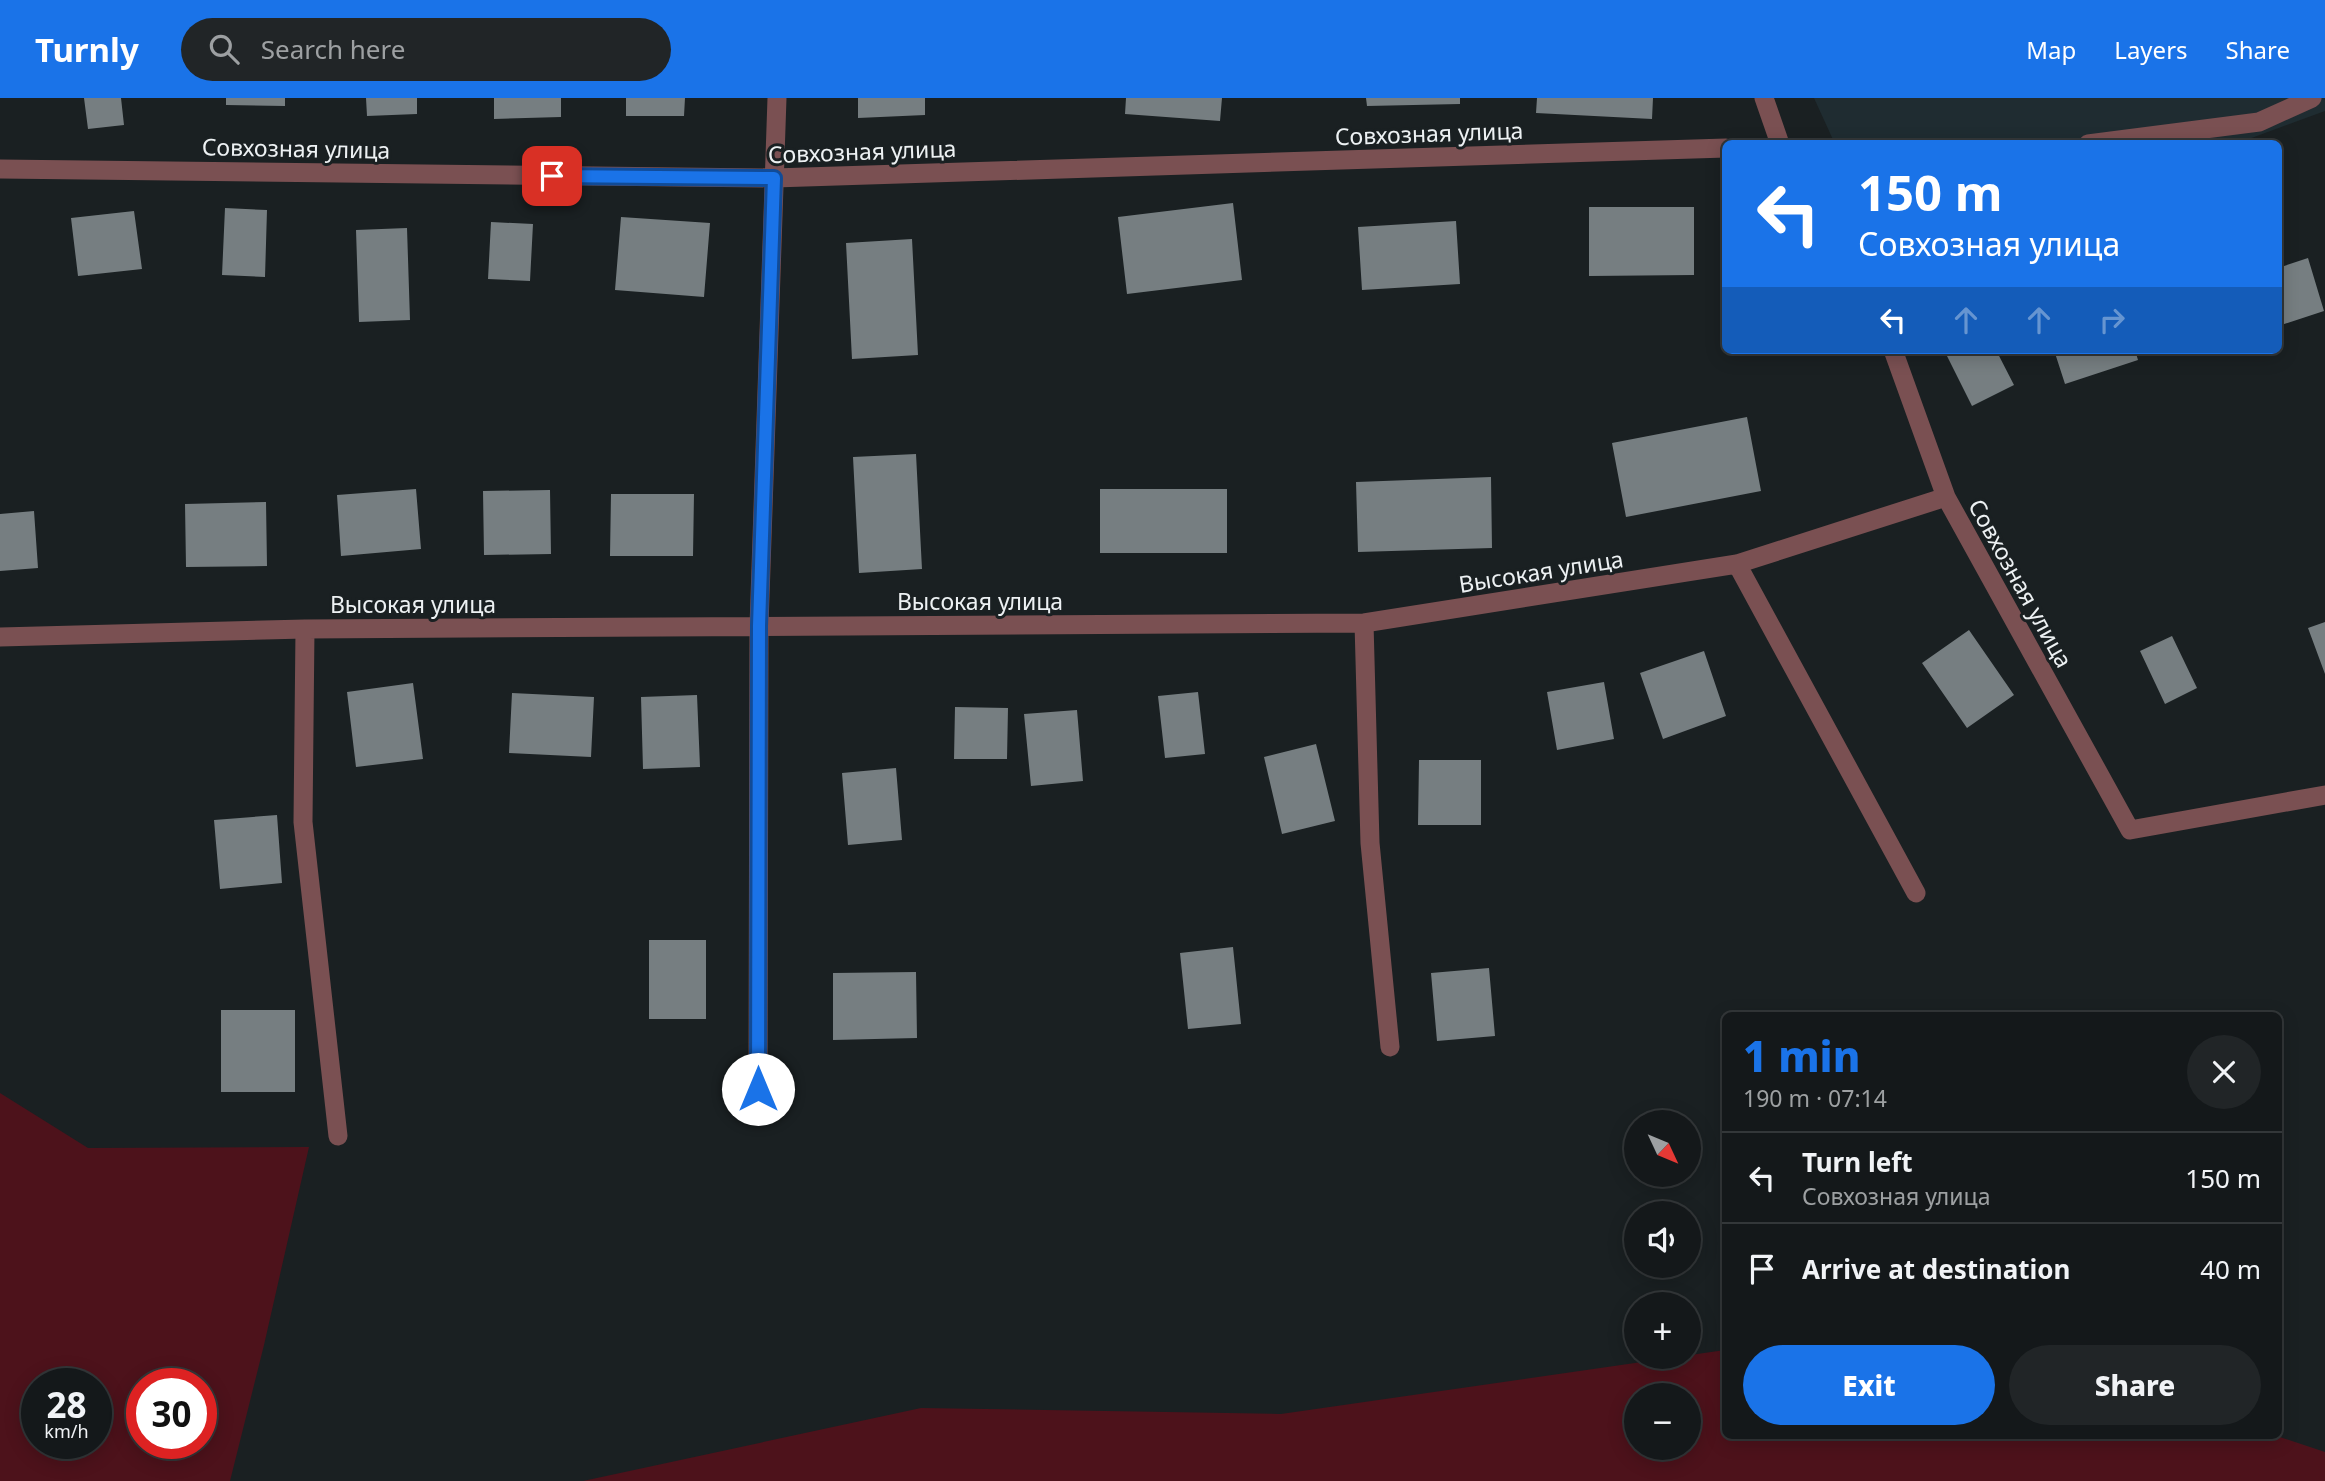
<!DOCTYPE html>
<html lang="en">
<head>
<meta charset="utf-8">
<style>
  body { margin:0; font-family:"Noto Sans",sans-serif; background:#212527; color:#f1f3f6; height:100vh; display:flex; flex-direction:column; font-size:26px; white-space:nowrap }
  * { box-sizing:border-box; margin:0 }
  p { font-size:23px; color:#9da0a2 }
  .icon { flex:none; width:38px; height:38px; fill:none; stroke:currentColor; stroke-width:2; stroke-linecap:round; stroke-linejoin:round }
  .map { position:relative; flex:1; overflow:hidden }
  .details { position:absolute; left:1722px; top:914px; width:560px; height:427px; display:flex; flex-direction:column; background:#14181a; border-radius:10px; box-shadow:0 4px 18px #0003,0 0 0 2px #333739 }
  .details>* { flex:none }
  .top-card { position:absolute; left:1722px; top:42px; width:560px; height:214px; border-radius:10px; box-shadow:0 4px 18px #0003,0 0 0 2px #333739; background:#1a73e8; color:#fff; overflow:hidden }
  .needle { width:46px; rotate:134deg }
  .buttons { position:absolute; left:1624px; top:1012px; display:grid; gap:14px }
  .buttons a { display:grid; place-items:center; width:77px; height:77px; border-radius:50%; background:#14181a; box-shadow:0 4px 18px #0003,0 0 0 2px #333739; font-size:35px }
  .speed { position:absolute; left:21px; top:1270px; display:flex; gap:14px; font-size:35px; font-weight:700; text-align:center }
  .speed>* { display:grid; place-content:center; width:91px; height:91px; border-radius:50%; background:#14181a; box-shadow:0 4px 18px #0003,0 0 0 2px #333739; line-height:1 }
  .speed small { font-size:18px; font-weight:400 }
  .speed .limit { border:10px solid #d22; background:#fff; color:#111 }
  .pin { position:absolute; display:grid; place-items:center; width:60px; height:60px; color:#fff; margin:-30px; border-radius:14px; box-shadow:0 4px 10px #0006 }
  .me { position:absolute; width:77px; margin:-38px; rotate:0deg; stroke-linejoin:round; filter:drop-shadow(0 0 5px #0008) }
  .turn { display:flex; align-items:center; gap:24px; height:147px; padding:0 21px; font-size:32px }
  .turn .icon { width:91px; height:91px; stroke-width:2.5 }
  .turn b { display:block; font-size:49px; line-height:60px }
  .lanes { display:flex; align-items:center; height:66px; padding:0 21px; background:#0003; justify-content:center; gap:35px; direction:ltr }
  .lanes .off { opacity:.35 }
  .round { display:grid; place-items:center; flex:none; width:74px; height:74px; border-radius:37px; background:#212527 }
  .headline { display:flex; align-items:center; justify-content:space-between; height:119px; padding:0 21px }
  h1 { font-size:42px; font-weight:800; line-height:52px; color:#1a73e8 }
  .primary-button { display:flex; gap:14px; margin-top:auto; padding:14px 21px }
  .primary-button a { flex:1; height:80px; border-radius:42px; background:#1a73e8; color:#fff; font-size:28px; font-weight:800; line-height:80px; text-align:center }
  .primary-button a+a { background:#212527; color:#f1f3f6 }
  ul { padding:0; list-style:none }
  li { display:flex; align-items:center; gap:21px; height:91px; padding:0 21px; border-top:2px solid #333739 }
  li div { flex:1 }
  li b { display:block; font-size:26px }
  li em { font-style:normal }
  header { display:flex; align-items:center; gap:42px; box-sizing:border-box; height:98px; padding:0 35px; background:#1a73e8; color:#fff }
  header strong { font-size:33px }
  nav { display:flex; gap:38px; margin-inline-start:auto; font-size:24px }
  .search { width:490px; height:63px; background:#212527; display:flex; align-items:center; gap:18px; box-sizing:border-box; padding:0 24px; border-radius:38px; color:#9da0a2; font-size:26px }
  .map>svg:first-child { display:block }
  .built { fill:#1f2c31 }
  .green { fill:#4d121b; fill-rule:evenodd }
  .building { fill:#767e81 }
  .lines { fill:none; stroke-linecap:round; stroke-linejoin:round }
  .minor { stroke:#7a5052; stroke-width:19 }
  .route-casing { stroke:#114b97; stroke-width:18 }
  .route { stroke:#1a73e8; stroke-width:12 }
  .labels { text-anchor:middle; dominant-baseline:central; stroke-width:6; stroke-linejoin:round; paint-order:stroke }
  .street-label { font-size:23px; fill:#edf1f3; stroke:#1a2022 }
</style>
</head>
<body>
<header>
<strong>Turnly</strong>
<div class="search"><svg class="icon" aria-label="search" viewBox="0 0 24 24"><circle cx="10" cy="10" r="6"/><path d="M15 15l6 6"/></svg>Search here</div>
<nav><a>Map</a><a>Layers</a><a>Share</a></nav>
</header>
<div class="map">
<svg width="2325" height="1383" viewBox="0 0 2325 1383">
  <rect width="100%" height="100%" fill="#1a2022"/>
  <path class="built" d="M1814,0H2325V13L2238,45L1835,46Z"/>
  <path class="green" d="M0,995L88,1050L309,1049L264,1247L230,1383H0ZM37,1286H96V1346H37ZM142,1286H201V1346H142Z
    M1725,1252L1726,1337H2274L2325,1354V1383H583L921,1310L1281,1316ZM1636,1297H1689V1349H1636Z"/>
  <path class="building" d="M84,0H121L124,27L88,31Z
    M226,0H285V8L226,7Z
    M366,0H417V16L367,18Z
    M494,0H561V19L494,21Z
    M626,0H685L684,18H626Z
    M858,0H925V17L858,20Z
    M1126,0H1222L1220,23L1125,16Z
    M1366,0H1460V6L1367,8Z
    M1537,0H1653L1652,21L1536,15Z
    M1233,105L1242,182L1127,196L1118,119Z
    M1589,109H1694V177L1589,178Z
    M225,110L267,112L265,179L222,177Z
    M134,113L142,171L78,178L71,120Z
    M621,119L710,125L704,199L615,192Z
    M1456,123L1460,186L1362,192L1358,129Z
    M491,124L533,126L530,183L488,181Z
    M407,130L410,222L359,224L356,132Z
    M912,141L918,257L852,261L846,145Z
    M2308,160L2324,213L2278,228V170Z
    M1944,252H1996L2014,287L1972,308Z
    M2054,252H2135L2138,262L2065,286Z
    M1747,319L1761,393L1626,419L1612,345Z
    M916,356L922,471L859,475L853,359Z
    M1491,379L1492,450L1358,454L1356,384Z
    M416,391L421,451L341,458L337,397Z
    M1100,391H1227V455H1100Z
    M550,392L551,456L484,457L483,393Z
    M611,396H694L693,458H610Z
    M266,404L267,468L186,469L185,406Z
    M34,413L38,470L0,473V416Z
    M2325,524V576L2308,530Z
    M1969,532L2014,597L1967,630L1922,565Z
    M2172,538L2197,590L2165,606L2140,553Z
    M1704,553L1726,618L1663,641L1640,575Z
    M1604,584L1614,641L1557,652L1547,594Z
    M413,585L423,661L356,669L347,594Z
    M1198,594L1205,656L1165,660L1158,598Z
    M512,595L594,599L591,659L509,655Z
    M697,597L700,669L643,671L641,599Z
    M955,609L1008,610L1007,661H954Z
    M1077,612L1083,683L1031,688L1024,616Z
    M1316,646L1335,723L1282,736L1264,659Z
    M1419,662H1481V727H1418Z
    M896,670L902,742L848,747L842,675Z
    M277,717L282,785L220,791L214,722Z
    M649,842H706V921H649Z
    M1233,849L1241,926L1188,931L1180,855Z
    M1489,870L1495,938L1437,943L1431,875Z
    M916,874L917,940L833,942V875Z
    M221,912H295V994H221Z"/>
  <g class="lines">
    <path class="minor" d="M1764,0L1780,46
      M2088,46L2259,24L2312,0
      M0,71L774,80L1726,50
      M1893,252L1946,399L2130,732L2325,697
      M1737,466L1916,795
      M1364,525L1370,745L1390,949
      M305,531L303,724L338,1038
      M0,539L305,531L1364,525L1737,466L1946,399
      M758,991L759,528L777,0"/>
  </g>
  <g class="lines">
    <g class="route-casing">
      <path id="route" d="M552,78L774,80L759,528L758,991"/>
    </g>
    <use href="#route" class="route"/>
  </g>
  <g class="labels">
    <g class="street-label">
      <text transform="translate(1429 35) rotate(-2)">Совхозная улица</text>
      <text transform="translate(296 50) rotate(1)">Совхозная улица</text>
      <text transform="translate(862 53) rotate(-2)">Совхозная улица</text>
      <text transform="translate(1541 473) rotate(-9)">Высокая улица</text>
      <text transform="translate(2021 485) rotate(61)">Совхозная улица</text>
      <text x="980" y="503">Высокая улица</text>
      <text x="413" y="506">Высокая улица</text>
    </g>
  </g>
</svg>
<div class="buttons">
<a><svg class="needle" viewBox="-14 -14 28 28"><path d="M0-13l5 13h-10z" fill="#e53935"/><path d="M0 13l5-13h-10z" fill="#9da0a2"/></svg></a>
<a><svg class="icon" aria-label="sound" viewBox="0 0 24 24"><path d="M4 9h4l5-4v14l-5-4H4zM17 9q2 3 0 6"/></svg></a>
<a>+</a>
<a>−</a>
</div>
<div class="speed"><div>28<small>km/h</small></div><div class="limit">30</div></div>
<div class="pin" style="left:552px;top:78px;background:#d93025"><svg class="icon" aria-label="arrive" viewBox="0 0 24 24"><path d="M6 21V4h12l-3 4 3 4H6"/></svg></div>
<svg class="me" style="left:758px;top:991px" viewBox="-20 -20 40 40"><circle r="19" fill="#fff"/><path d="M0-13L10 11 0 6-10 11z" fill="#1a73e8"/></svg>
<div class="top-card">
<div class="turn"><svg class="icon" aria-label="left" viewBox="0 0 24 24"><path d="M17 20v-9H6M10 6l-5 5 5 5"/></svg><div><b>150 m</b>Совхозная улица</div></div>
<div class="lanes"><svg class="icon" aria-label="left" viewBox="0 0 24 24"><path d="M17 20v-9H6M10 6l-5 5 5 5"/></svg><svg class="icon off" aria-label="ahead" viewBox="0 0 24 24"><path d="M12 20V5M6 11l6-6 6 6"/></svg><svg class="icon off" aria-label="ahead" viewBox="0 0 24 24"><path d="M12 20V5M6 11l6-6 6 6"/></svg><svg class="icon off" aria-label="right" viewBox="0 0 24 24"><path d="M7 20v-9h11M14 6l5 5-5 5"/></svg></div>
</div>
<section class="details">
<div class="headline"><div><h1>1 min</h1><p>190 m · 07:14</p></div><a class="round"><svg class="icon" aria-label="close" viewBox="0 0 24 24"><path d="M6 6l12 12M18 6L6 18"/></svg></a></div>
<ul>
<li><svg class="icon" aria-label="left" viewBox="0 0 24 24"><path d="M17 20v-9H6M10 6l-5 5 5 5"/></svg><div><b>Turn left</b><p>Совхозная улица</p></div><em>150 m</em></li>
<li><svg class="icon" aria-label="arrive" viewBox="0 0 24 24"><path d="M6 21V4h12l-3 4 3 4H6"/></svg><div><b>Arrive at destination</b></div><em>40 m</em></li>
</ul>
<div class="primary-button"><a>Exit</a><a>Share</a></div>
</section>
</div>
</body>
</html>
